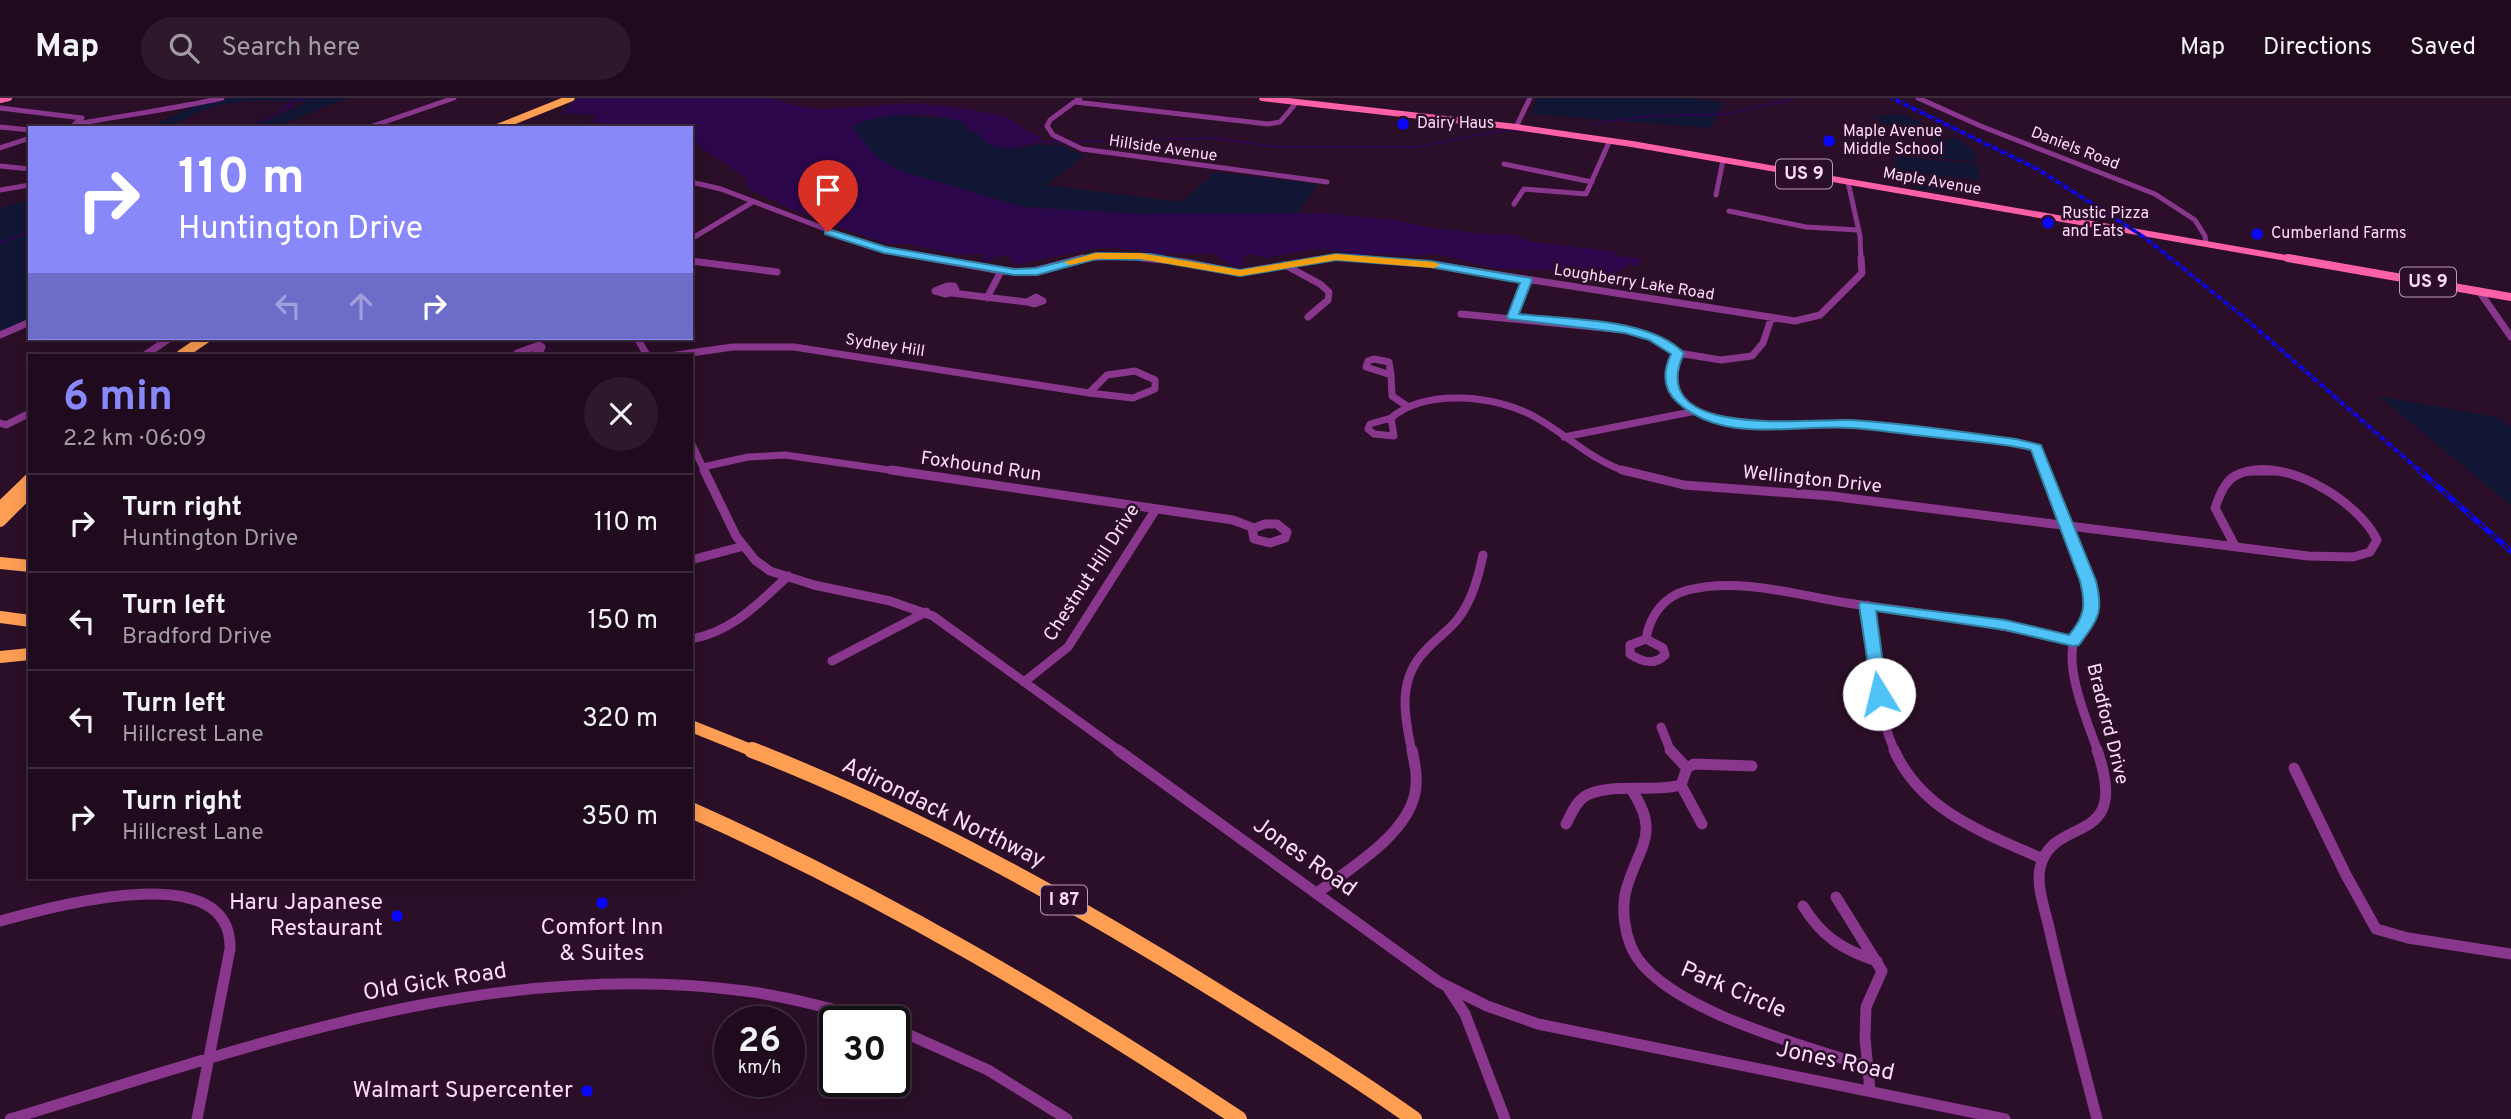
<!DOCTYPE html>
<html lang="en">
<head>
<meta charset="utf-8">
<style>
  body { margin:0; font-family:Overpass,sans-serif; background:#2d192b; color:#f1f3f6; height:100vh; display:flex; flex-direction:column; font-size:26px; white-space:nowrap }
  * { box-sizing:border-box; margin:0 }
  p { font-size:23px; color:#a29ba4 }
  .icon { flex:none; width:38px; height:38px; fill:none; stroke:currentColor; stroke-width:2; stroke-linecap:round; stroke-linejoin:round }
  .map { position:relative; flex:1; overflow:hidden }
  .panel { position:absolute; left:28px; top:256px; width:665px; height:525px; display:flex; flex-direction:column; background:#200b1e; border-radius:0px; box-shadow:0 4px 18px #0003,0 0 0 2px #3d2b3c }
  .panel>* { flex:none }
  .hud { position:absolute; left:28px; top:28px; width:665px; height:214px; border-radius:0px; box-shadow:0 4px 18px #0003,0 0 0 2px #3d2b3c; background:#8988fa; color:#fff; overflow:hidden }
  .speed { position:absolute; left:714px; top:908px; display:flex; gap:14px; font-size:35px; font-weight:700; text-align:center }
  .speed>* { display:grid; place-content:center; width:91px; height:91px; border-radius:50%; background:#200b1e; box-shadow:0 4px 18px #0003,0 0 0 2px #3d2b3c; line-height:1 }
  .speed small { font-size:18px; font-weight:400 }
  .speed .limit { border:4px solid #111; border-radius:10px; background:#fff; color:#111 }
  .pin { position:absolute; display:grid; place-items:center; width:60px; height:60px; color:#fff; margin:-72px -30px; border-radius:50% 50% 50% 0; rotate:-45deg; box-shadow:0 0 7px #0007 }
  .pin .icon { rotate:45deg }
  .me { position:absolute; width:77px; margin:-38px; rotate:351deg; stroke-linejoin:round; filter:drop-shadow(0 0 5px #0008) }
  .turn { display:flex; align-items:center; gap:24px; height:147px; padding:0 35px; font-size:32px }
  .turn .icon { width:91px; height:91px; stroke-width:2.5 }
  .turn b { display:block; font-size:49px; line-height:60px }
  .lanes { display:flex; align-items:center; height:66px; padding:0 35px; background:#0003; justify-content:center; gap:35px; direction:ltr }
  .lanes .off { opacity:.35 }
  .round { display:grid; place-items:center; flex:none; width:74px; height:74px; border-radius:37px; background:#2d192b }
  .overview { display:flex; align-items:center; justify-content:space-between; height:119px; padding:0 35px }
  h1 { font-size:42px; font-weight:700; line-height:52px; color:#8988fa }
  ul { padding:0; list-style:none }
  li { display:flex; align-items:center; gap:21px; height:98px; padding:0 35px; border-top:2px solid #3d2b3c }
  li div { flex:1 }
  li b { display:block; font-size:26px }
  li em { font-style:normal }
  header { display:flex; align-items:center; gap:42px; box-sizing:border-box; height:98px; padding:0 35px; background:#200b1e; border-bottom:2px solid #3d2b3c }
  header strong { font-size:33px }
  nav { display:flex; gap:38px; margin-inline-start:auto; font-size:24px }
  .search { width:490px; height:63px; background:#2d192b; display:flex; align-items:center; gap:18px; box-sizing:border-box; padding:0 24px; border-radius:38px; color:#a29ba4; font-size:26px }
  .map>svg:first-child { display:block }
  .green { fill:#111635 }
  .water { fill:#2d074c }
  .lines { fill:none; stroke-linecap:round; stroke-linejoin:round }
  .stream { stroke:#2d074c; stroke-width:2 }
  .minor-far3 { stroke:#89378d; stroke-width:5 }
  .minor-far2 { stroke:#89378d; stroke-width:7 }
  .minor-far1 { stroke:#89378d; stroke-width:9 }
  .minor { stroke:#89378d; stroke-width:11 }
  .major-far1 { stroke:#ff60a8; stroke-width:6 }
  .major { stroke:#ff60a8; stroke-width:8 }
  .highway-far3 { stroke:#ff9f54; stroke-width:7 }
  .highway-far2 { stroke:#ff9f54; stroke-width:10 }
  .highway-far1 { stroke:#ff9f54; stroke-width:12 }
  .highway { stroke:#ff9f54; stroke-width:16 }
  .rail-far1-casing { stroke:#0a05ff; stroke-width:3.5 }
  .rail-casing { stroke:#0a05ff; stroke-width:5 }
  .rail-far1 { stroke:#2b0f28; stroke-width:2; stroke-dasharray:4.5; stroke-linecap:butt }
  .rail { stroke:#2b0f28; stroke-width:2.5; stroke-dasharray:8; stroke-linecap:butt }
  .route { fill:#4fc3f7; stroke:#337fa1; stroke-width:2 }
  .slow { fill:#f59e0b }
  .poi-dot { fill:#0a05ff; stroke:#2b0f28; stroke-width:2.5 }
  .labels { text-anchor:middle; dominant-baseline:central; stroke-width:5; stroke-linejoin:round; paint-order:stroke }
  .far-poi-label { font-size:16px; fill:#ffd9fe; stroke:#2b0f28; text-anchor:start }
  .far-street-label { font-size:16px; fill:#ffd9fe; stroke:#2b0f28 }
  .shield { fill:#2b0f28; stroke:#bf9cbe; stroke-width:2 }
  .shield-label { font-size:18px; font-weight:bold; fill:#ffd9fe }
  .street-label { font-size:19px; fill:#ffd9fe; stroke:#2b0f28 }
  .near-street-label { font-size:23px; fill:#ffd9fe; stroke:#2b0f28 }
  .near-poi-label { font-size:23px; fill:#ffd9fe; stroke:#2b0f28; text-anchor:end }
</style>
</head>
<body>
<header>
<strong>Map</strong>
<div class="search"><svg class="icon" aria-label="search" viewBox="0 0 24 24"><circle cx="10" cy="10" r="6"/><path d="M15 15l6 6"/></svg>Search here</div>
<nav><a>Map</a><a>Directions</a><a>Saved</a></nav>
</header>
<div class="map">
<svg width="2511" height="1021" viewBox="0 0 2511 1021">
  <rect width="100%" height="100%" fill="#2b0f28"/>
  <path class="green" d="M224,0H347L273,30H248L308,4C272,2 239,0 205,12C182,20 174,30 149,30L191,9Z
    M1538,0H1688L1724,4L1711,30L1531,16Z
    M1904,16L1941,35L1907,38L1871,18Z
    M896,17L953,21L965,26L992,47L1021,50L1034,47H1061L1084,58L1046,87L1181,104L1215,74L1318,86L1297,116H1138L1023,109L901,73L877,59L851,29L866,21Z
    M1931,40L1960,41L1968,50L1974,51L1976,64L1909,57L1908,44L1937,47Z
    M1895,58L1977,66L1980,82L1895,73Z
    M1913,79L1971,85L1973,97L1913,90Z
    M30,102V220L0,234V110Z
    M2378,298L2496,319L2511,329V407Z"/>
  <path class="water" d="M581,0H773C814,19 858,7 901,6C922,5 945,8 966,11C973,12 1003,17 1008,20C1020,26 1026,35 1040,38L1041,41C1024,52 989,57 977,34L968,33L966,26C937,13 878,13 851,29L877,59L901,73L1023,109L1138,116L1324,115L1395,122L1427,129L1477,135L1516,137L1532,144L1612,153L1616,154L1615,158L1640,160V168L1630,167V164L1613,179L1596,174L1494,170L1438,156L1407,158L1368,156L1359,159L1340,153L1313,151L1267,160L1249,156L1244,160L1243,169L1232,168L1214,156H1146L1143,153L1103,149L1013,167L1009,158L1002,157L986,164L982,163L984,156L959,157L909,146H887L800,115L749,91L745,79L691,43V30H626L589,23L596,20L595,17L560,15L572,8V3Z"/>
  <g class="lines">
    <path class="stream" d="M1590,26L1650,18L1727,16L1790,2L1787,0
      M245,30L293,8H282L304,0
      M1037,44H1062
      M1069,44L1214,40L1278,49H1416L1499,33L1521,32
      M0,144L30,134"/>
    <path class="minor-far3" d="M1080,0L1050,22L1047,28L1053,37L1082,51L1327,84
      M1918,0L1983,29L2155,96L2195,122L2205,138L2206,146
      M1075,4L1268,26L1280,24L1297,4
      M0,10L82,20L75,26
      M0,29L30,32
      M1516,29L1530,0
      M69,30L77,26C125,17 174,11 222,0
      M367,30L454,0
      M0,50L30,40
      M1504,66L1592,84
      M0,68L30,71
      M691,84L721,91L875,150L940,162
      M1848,84L1860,138L1861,162
      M0,92L30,87
      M1716,97L1723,62
      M1514,106L1524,91L1586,96L1610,42
      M1729,113L1806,129L1858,132
      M691,141L751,105
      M1076,162L1118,158L1161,162
      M1318,162L1336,159L1375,162"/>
    <path class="minor-far2" d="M931,160L1001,173L1030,174L1083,160
      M1142,160L1184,164L1240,175L1329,160
      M1352,160L1430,166L1795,223L1820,217L1862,175L1861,160
      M691,163L777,174
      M1285,167L1320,186L1329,194L1328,202L1308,219
      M947,188H954L956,192L946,196L935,193Z
      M2479,193L2511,239
      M952,195L1027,204
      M1036,199L1043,203L1034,206L1027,204Z
      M987,200L1001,173
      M1461,216L1626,232L1653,239L1678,255C1650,351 1799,322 1851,326C1906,331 1961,338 2016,345L2036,350L2046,374
      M1513,219L1527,182
      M0,237L30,224
      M637,240L647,257
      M1678,255L1721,262L1752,258L1763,245L1771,221
      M145,257L170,240
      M520,257L517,255L539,247L542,249L540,254L533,257
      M676,257L733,249H794L1089,295
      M1374,261L1389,264L1391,277L1366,269L1368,263Z
      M1135,273L1155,282V291L1133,300L1089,295L1107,277Z
      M1391,277L1392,298L1407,308
      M1391,320C1426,290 1496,297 1535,319C1566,336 1592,363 1627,374
      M1391,320L1394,338L1374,336L1368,331L1370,326Z
      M0,325L6,327L30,315
      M1564,339L1696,313
      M691,344L705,374
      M703,369L748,359L785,357L903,374
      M2248,374H2275"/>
    <path class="minor-far1" d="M704,372L736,438L755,462L770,473L814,487L890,503L933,518L1121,654
      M891,372L1233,422L1254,430
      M1622,372L1684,387L1831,398L2308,458L2353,459L2370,454L2377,442C2358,402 2279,354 2235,378C2224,384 2219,399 2215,410L2235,448
      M2045,372L2068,427L2094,505C2090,519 2078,529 2074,543C2065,573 2088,625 2098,654
      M1265,426H1277L1287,434L1285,440L1270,445L1254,441L1252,431Z
      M691,462L744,448
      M1867,507C1872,556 1875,608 1895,654
      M691,541C732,534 759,505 788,478
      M1646,541C1650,517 1664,498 1688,492C1740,479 1796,497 1847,505C1923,516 1998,524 2073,543
      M1646,541L1663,550L1665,557C1654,568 1642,564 1630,556V547Z
      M832,563L926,514
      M1024,584L1068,549L1156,411
      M1661,629L1671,654
      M1412,654C1404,617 1397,581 1426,552C1436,541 1448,533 1457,522C1472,503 1478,480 1483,457"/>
    <path class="minor" d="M1118,652L1439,884L1487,908L1538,926L2005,1021
      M1670,652L1687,670
      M1894,652C1922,714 1985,735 2043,761
      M2294,670L2346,777L2376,831L2408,840L2511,856
      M1681,687L1687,670L1694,666L1752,668
      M1681,687L1702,726
      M1633,694C1660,736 1639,748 1627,789C1620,810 1625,843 1638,861C1677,915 1806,948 1869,969
      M1566,726C1571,717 1575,705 1584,699C1605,684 1654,695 1681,687
      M1317,795C1349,771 1407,737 1415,695C1418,681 1415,666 1412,652
      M1836,799L1882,873L1866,909L1865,940L1870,993
      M1803,808C1822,839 1843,852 1877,863
      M0,823C49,810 233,756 230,851L197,1021
      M1448,890L1465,916L1505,1021
      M894,930L988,972L1067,1021
      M10,1021C250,949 489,859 745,893C791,899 835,911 879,924
      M2097,1021C2081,959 2064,896 2050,834C2046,814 2036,790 2040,770C2052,715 2132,752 2097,652"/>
    <path class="major-far1" d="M1262,0L1516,29L1632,46L2298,162
      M0,2L9,0"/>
    <path class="major" d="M2288,160L2511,199"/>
    <path class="highway-far3" d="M496,30L571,0"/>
    <path class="highway-far2" d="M181,257L206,240"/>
    <path class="highway-far1" d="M0,410L30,381
      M0,423L30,393
      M0,465L30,468
      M0,519L30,523
      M0,559L30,556
      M691,628L756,654"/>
    <path class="highway" d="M752,652C913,715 1066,800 1213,891C1281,933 1349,975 1414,1021
      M691,712C884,798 1063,904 1239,1021"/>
    <g class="rail-far1-casing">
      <path id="rail-far1" d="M1892,0L2039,72L2144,139L2240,216L2421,374"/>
    </g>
    <g class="rail-casing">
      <path id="rail" d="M2419,372L2511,453"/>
    </g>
    <use href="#rail-far1" class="rail-far1"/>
    <use href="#rail" class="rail"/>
  </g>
  <path class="route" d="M828,131L886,149L1014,171L1036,170L1096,155L1150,156L1240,172L1336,156L1430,163L1531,180L1532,182L1519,216C1567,222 1649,219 1684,255C1643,343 1810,320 1851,322C1906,325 1961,334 2016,341L2041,347L2096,483C2104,515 2098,521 2079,547L2073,548L2005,532L1876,513L1887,596L1879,602L1873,600L1859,507L1861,504L2005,522L2069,537C2085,518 2086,507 2080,483L2031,352C2002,345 1971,343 1941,340C1911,337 1881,332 1851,330C1794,326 1724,347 1677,304C1662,290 1663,273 1671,256L1649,242L1625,235L1509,221L1507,219L1520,185L1430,169L1336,162L1240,178L1150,162L1096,161L1037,177H1014L884,155L825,136V132Z"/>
  <path class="slow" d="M1096,155H1140L1240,172L1336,156L1434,164L1440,167L1434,170L1336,162L1240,178L1140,161H1096L1070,167L1064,164Z"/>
  <g class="poi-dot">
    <circle cx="1403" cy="26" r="7"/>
    <circle cx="1829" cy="43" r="7"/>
    <circle cx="2048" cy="125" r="7"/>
    <circle cx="2257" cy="136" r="7"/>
    <circle cx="602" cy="805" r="7"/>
    <circle cx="397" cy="818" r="7"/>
    <circle cx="587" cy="993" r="7"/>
  </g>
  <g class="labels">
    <g class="far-poi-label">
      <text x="1417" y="26">Dairy Haus</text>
      <text x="1843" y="34">Maple Avenue<tspan x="1843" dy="18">Middle School</tspan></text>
      <text x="2062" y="116">Rustic Pizza<tspan x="2062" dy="18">and Eats</tspan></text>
      <text x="2271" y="136">Cumberland Farms</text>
    </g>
    <g class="far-street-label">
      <text transform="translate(1163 51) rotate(8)">Hillside Avenue</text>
      <text transform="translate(2075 51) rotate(21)">Daniels Road</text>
      <text transform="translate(1932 84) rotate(10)">Maple Avenue</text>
      <text transform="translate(1634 185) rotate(9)">Loughberry Lake Road</text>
      <text transform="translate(885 248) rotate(9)">Sydney Hill</text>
    </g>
    <g class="shield">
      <rect x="1776" y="61.5" width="56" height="29" rx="5"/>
      <rect x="2400" y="169.5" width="56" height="29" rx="5"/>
      <rect x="1041" y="787.5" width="46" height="29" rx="5"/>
    </g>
    <g class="shield-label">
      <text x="1804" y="76">US 9</text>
      <text x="2428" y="184">US 9</text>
      <text x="1064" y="802">I 87</text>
    </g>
    <g class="street-label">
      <text transform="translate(981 369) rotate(8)">Foxhound Run</text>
      <text transform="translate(1812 382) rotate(6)">Wellington Drive</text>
      <text transform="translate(1092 475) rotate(-57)">Chestnut Hill Drive</text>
      <text transform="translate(2107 626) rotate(76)">Bradford Drive</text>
    </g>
    <g class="near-street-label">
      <text transform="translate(943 716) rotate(26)">Adirondack Northway</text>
      <text transform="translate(1304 760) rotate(35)">Jones Road</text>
      <text transform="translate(435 885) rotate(-9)">Old Gick Road</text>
      <text transform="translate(1733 893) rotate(23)">Park Circle</text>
      <text transform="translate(1835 964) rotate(12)">Jones Road</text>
    </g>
    <g class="near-poi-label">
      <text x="383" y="805">Haru Japanese<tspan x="383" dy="26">Restaurant</tspan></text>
      <text x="602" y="830" text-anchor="middle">Comfort Inn<tspan x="602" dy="26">&amp; Suites</tspan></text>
      <text x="573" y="993">Walmart Supercenter</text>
    </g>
  </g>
</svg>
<div class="speed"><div>26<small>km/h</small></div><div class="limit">30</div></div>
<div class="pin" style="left:828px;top:134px;background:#d93025"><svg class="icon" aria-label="arrive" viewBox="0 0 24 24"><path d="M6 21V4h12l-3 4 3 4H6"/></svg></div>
<svg class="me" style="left:1879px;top:596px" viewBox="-20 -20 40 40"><circle r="19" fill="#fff"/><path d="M0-13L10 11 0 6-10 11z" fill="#4fc3f7"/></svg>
<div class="hud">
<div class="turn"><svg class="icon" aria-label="right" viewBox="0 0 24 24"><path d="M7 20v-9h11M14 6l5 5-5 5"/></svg><div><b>110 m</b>Huntington Drive</div></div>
<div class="lanes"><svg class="icon off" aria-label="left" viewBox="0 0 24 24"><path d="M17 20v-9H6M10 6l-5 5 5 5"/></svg><svg class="icon off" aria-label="ahead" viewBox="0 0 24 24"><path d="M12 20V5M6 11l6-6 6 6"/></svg><svg class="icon" aria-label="right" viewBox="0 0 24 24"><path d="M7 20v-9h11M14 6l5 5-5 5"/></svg></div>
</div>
<section class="panel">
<div class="overview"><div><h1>6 min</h1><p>2.2 km · 06:09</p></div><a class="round"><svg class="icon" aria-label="close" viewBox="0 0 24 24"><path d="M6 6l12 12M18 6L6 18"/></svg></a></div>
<ul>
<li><svg class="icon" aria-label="right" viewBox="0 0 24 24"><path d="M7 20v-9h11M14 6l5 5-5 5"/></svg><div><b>Turn right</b><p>Huntington Drive</p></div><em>110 m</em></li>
<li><svg class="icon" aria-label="left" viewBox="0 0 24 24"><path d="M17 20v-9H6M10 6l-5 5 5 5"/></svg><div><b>Turn left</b><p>Bradford Drive</p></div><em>150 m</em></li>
<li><svg class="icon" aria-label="left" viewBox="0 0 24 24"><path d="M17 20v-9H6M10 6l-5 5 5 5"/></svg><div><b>Turn left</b><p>Hillcrest Lane</p></div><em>320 m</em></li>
<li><svg class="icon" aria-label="right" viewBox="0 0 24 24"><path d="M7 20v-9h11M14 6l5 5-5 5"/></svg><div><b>Turn right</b><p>Hillcrest Lane</p></div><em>350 m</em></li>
</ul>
</section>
</div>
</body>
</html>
